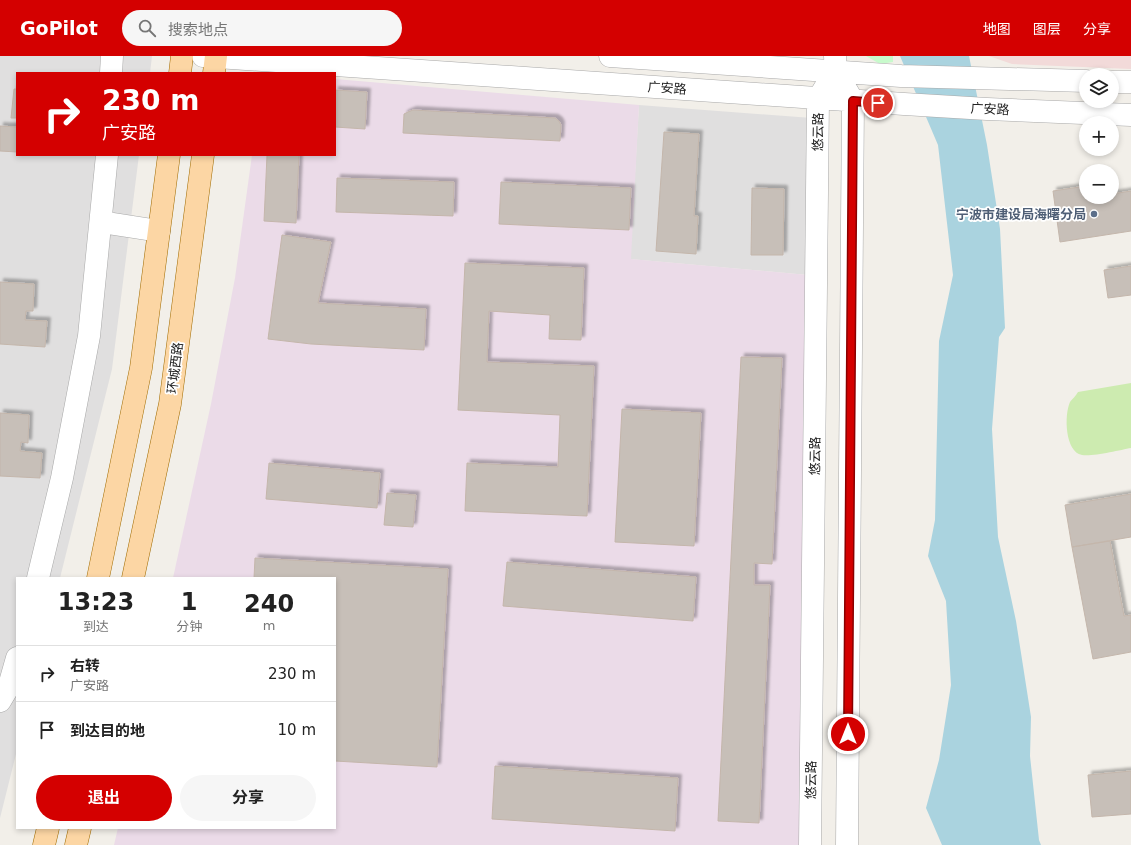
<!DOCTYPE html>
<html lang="zh">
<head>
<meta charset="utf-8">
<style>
  body { margin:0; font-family:"DejaVu Sans","Noto Sans SC",sans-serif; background:#f6f6f6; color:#222; height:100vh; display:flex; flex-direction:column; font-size:15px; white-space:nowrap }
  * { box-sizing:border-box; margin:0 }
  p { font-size:13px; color:#767676 }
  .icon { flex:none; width:22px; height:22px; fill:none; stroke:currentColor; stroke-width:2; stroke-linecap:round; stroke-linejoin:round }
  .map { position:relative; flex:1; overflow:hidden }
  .panel { position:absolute; left:16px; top:521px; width:320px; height:252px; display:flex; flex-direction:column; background:#fff; border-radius:0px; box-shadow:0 2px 6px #0003 }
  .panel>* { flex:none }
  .guide { position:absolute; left:16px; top:16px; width:320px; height:84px; border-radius:0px; box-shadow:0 2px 6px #0003; background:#d40000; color:#fff; overflow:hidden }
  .fabs { position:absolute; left:1079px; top:12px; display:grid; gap:8px }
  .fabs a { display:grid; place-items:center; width:40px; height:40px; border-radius:50%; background:#fff; box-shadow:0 2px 6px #0003; font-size:20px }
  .pin { position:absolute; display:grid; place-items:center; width:34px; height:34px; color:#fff; margin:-17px; border:2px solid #fff; border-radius:50%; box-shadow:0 1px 4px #0007 }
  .me { position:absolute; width:44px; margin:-22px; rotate:0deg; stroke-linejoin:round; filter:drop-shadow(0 0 3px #0008) }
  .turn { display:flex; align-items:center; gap:14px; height:84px; padding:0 20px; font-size:18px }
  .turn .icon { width:52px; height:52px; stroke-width:2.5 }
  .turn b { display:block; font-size:28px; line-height:34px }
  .eta { display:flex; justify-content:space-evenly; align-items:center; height:68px; text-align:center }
  .eta b { font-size:24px; font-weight:700; line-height:28px }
  .primary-button { display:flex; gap:8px; margin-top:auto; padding:8px 20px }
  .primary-button a { flex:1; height:46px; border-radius:24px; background:#d40000; color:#fff; font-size:16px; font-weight:700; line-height:46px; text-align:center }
  .primary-button a+a { background:#f6f6f6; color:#222 }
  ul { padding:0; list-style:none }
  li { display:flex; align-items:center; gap:12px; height:56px; padding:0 20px; border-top:1px solid #e0e0e0 }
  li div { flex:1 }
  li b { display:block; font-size:15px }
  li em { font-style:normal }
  header { display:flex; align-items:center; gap:24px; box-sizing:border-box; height:56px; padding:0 20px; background:#d40000; color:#fff }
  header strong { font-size:19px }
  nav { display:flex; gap:22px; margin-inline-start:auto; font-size:14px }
  .search { width:280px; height:36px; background:#f6f6f6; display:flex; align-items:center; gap:10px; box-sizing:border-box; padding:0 14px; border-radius:22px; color:#767676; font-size:15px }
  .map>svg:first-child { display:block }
  .residential { fill:#e0dfdf }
  .commercial { fill:#f2dad9 }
  .industrial { fill:#ebdbe8 }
  .grass { fill:#cdebb0 }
  .park { fill:#c8facc }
  .water { fill:#aad3df }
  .building { fill:#c7bfb8; stroke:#c4b6ab; filter:url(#shadow) }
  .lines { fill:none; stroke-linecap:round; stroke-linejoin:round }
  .minor-casing { stroke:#a9a9a9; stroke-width:23 }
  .major-casing { stroke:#a06b00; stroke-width:23 }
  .minor { stroke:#fff; stroke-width:22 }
  .major { stroke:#fcd6a4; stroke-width:22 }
  .route-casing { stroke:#8a0000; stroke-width:10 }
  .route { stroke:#d40000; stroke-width:7 }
  .service-dot { fill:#5c6f8a; stroke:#fff; stroke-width:1.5 }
  .labels { text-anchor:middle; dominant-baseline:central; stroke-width:3.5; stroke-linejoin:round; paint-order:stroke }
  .street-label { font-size:13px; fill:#222; stroke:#fff }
  .service-label { font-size:13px; font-weight:bold; fill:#4e5e75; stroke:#fff; text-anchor:end }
</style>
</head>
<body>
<header>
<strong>GoPilot</strong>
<div class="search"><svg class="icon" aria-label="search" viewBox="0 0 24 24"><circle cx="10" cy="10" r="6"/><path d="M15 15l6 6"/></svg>搜索地点</div>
<nav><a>地图</a><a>图层</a><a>分享</a></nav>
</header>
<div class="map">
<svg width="1131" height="789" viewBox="0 0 1131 789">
  <defs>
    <filter id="shadow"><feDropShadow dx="3.5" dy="-3.5" stdDeviation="1" flood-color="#0004"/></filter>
  </defs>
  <rect width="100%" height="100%" fill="#f2efe9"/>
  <path class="residential" d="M0,0H152L150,17H17V99H139L112,313L60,522H17V694L0,762Z
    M639,49L812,62L808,219L630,203Z"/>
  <path class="commercial" d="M989,0H1131V13L1012,8Z"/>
  <path class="industrial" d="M335,23L639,49L631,203L808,219L802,789H114L118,772H335V522H173L211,348L235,222L252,99H335Z"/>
  <path class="grass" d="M1131,327V392C1120,394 1092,401 1082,399C1065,396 1064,359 1070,346C1072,343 1076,340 1078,336Z"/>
  <path class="park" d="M866,0H893V6L880,8Z"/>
  <path class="water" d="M900,0H969L987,89L1000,173L1005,272L999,281L992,373L998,481L1016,565L1031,661L1030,700L1039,784L1041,789H942L926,752L939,704L951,629L946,545L928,500L935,464L939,285L953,219L938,89Z"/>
  <path class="building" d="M14,33H17V62H11Z
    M335,34L367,36L365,73L335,71Z
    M413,54L555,62L559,65L561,69L560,85L403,77L404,58L408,56Z
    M0,70L17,71V96L0,95Z
    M664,76L699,78L694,160H698L696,198L656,195Z
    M267,99H299L296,167L264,165Z
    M337,122L454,126L453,160L336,156Z
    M501,126L631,132L629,174L499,168Z
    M1086,130V141H1112V138L1131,135V175L1060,186L1053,135Z
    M752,132L784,133L783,199H751Z
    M282,179L331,186L318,247L426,253L424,294L311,288L268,283Z
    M465,207L584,212L581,284L549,283L550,259L489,255L487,306L594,310L587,460L465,455L467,407L558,411L560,359L458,354Z
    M1131,210V239L1108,242L1104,214Z
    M0,226L34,228L33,255H26L25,264L47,265L45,291L0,288Z
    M741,301L782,302L772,508L754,507V529H770L759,767L718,765Z
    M622,353L701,357L694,490L615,486Z
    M0,357L29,359L28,387L21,386L20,395L42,397L40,422L0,420Z
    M269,407L380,417L377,452L266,443Z
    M387,437L416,439L413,471L384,469Z
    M1131,438V481L1072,491L1065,449Z
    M1110,485L1124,560L1131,559V596L1093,603L1072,491Z
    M255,502L448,513L437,711L335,705V522H254Z
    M507,506L696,521L693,565L503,550Z
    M495,710L678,722L675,775L492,763Z
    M1131,715V758L1092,761L1088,719Z"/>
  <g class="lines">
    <g class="minor-casing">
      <path id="minor" d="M203,0L904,48L987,53L1131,59
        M610,0L901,20L1086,25
        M835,0L836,16L853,45L847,789
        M111,17L112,0
        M1112,26H1131
        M101,166L159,175
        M38,522L62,422L89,280L107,99
        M0,645L9,630L17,602
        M810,789L818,43L826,30"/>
    </g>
    <g class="major-casing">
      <path id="major" d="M180,17L182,0
        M214,17L216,0
        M98,522L141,312L169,99
        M133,522L170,348L203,99
        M44,789L48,772
        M76,789L80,772"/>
    </g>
    <use href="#minor" class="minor"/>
    <use href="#major" class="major"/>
  </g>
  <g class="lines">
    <g class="route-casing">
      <path id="route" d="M848,678L853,45L878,47"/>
    </g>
    <use href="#route" class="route"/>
  </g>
  <circle class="service-dot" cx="1094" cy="158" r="4"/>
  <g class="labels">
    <g class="street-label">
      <text transform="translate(667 32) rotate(4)">广安路</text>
      <text transform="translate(990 53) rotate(3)">广安路</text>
      <text transform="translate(818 76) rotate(-89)">悠云路</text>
      <text transform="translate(175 312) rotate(-83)">环城西路</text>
      <text transform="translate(815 400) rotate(-89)">悠云路</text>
      <text transform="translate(811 724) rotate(-89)">悠云路</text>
    </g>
    <g class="service-label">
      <text x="1086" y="158">宁波市建设局海曙分局</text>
    </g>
  </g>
</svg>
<div class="fabs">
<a><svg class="icon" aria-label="layers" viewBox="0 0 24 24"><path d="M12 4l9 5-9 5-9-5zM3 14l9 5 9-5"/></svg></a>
<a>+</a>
<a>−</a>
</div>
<div class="pin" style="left:878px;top:47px;background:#d93025"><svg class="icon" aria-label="arrive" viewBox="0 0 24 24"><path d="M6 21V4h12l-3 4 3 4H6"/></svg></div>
<svg class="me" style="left:848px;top:678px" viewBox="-20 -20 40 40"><circle r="17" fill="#d40000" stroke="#fff" stroke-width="3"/><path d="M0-11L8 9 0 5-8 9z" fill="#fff"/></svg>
<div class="guide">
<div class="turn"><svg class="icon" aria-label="right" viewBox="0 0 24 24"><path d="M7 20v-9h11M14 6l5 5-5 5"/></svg><div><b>230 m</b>广安路</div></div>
</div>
<section class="panel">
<div class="eta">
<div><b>13:23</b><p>到达</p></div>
<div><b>1</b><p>分钟</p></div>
<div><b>240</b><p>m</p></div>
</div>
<ul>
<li><svg class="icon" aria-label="right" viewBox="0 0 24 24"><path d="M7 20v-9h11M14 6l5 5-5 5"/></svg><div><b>右转</b><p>广安路</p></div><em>230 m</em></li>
<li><svg class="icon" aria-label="arrive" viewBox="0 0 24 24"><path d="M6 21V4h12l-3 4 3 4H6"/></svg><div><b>到达目的地</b></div><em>10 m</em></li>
</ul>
<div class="primary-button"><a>退出</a><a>分享</a></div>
</section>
</div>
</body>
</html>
